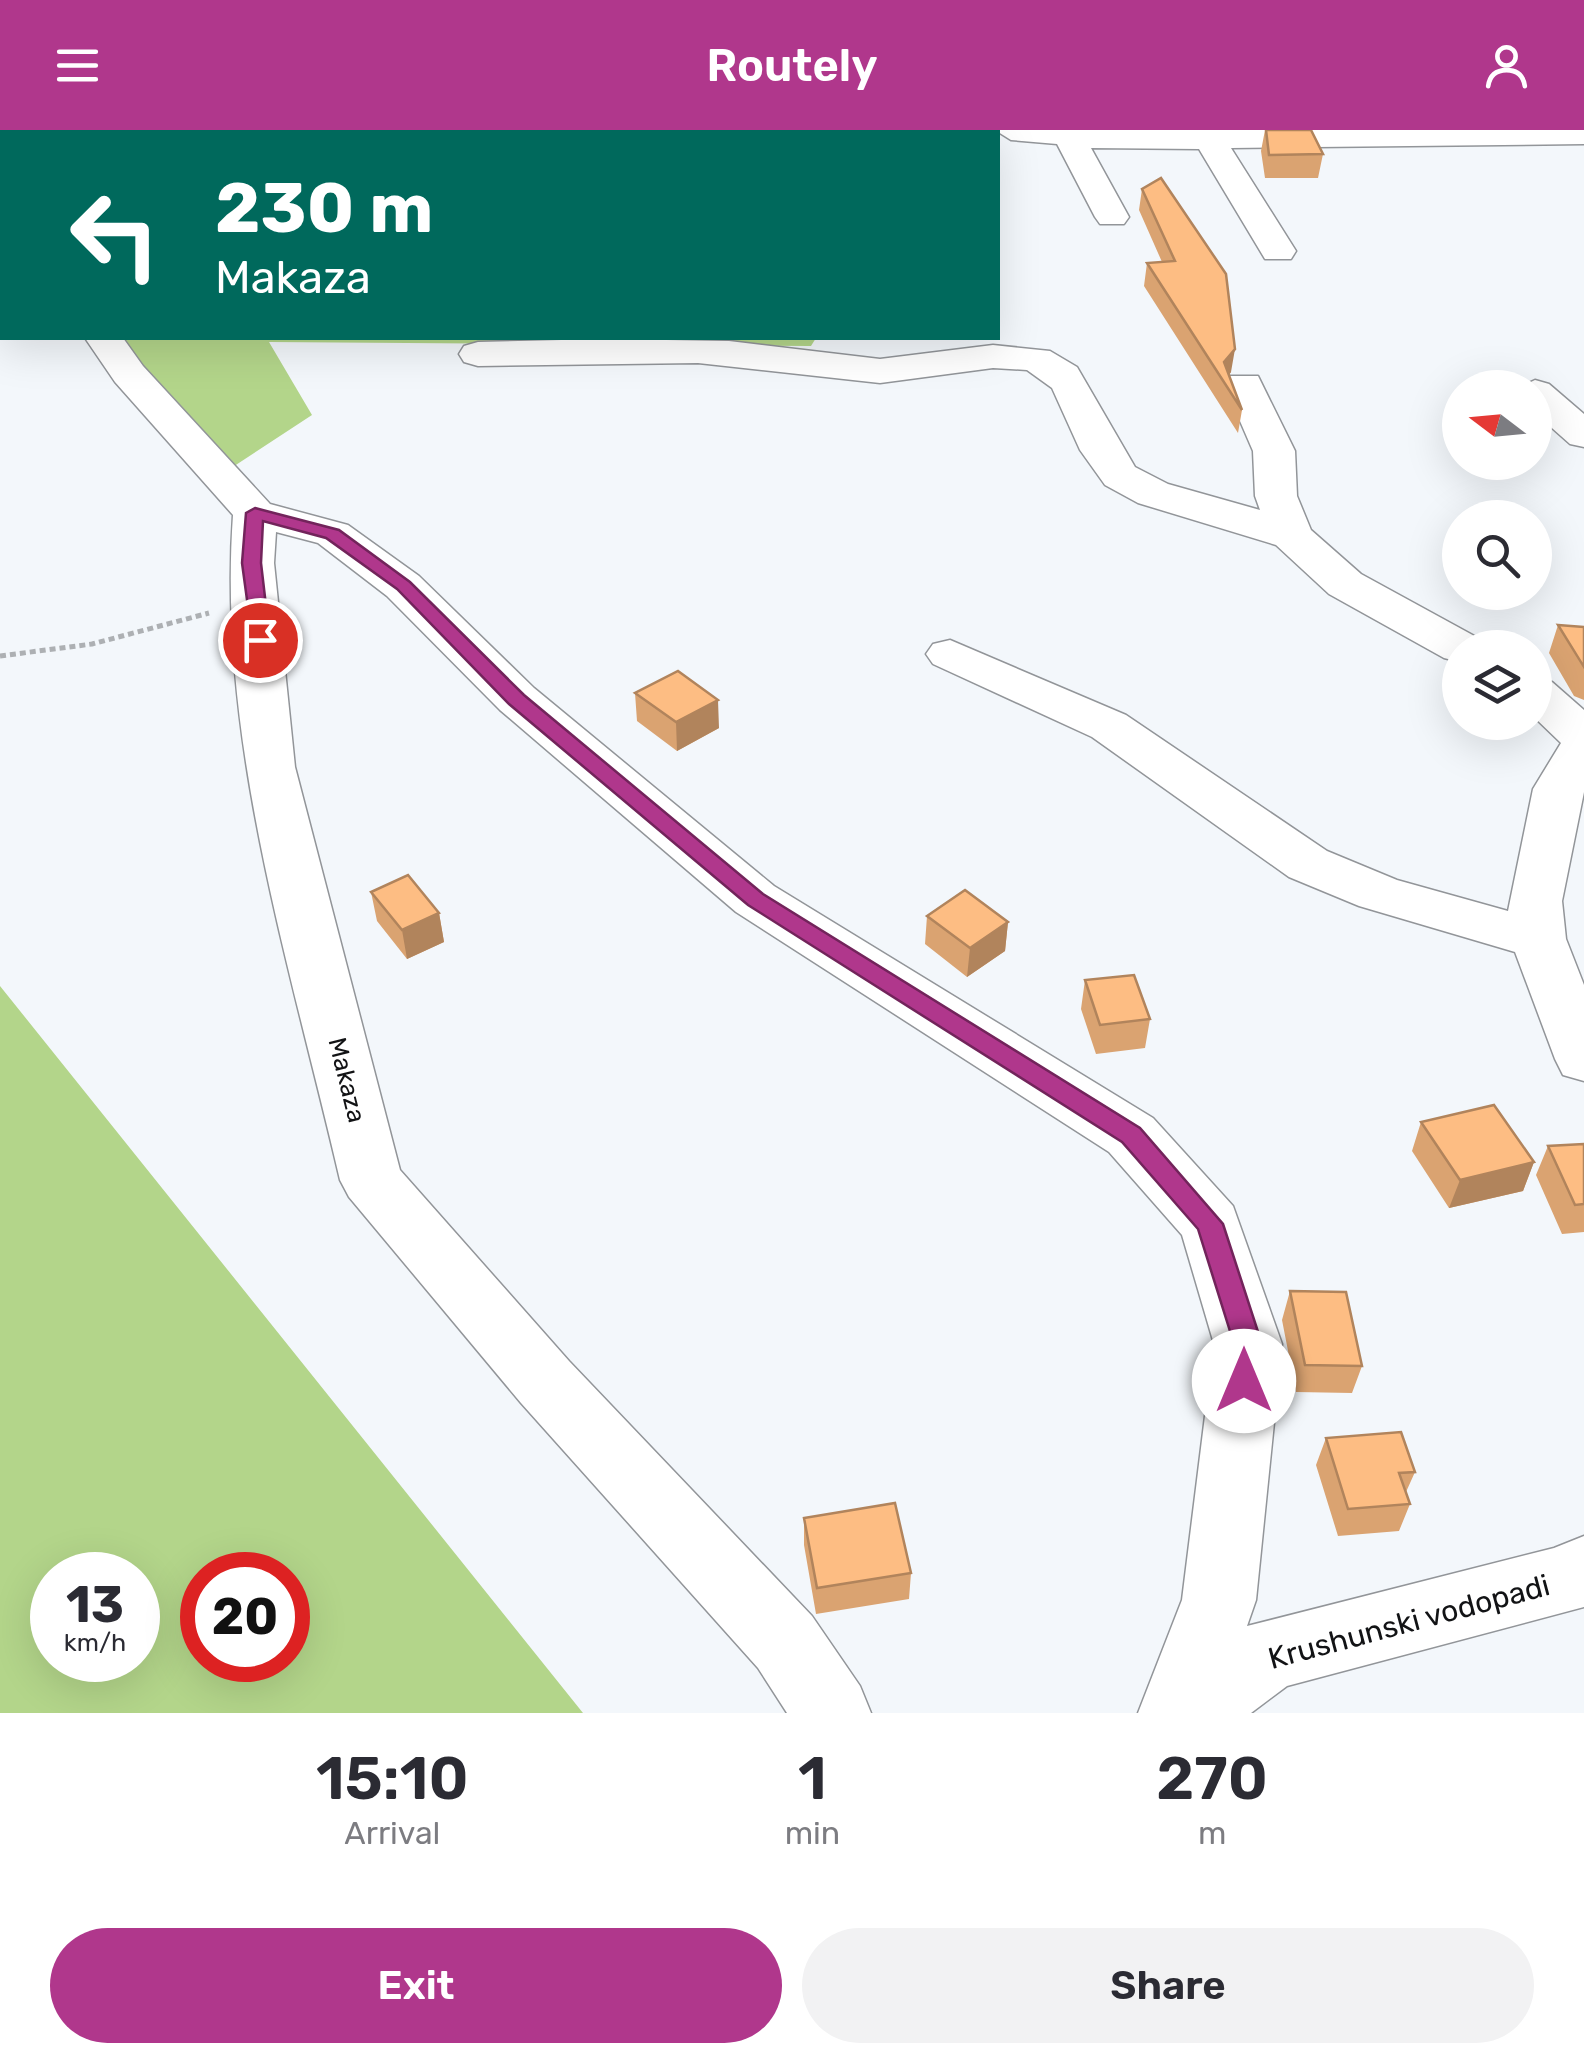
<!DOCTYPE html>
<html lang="en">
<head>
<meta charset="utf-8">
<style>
  body { margin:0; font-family:Rubik,sans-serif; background:#f2f2f3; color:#2b2b33; height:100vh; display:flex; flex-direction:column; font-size:38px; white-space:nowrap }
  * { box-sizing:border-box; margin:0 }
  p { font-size:32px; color:#7c7c81 }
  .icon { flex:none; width:55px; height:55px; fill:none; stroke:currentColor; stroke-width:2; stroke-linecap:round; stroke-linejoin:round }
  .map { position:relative; height:1583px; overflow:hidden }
  .side { display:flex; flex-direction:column; background:#fff; flex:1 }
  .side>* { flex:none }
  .banner { position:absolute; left:0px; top:0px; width:1000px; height:210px; box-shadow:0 10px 40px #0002; background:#00695c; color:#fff; overflow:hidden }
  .needle { width:65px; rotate:286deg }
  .tools { position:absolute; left:1442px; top:240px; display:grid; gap:20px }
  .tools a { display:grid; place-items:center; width:110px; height:110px; border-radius:50%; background:#fff; box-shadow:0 10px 40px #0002; font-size:50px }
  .speed { position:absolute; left:30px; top:1422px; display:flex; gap:20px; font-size:50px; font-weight:700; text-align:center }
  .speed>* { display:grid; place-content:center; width:130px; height:130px; border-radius:50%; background:#fff; box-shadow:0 10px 40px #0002; line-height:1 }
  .speed small { font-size:25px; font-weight:400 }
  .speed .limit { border:15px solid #d22; background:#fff; color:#111 }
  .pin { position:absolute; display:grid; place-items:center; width:85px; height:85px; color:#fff; margin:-42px; border:5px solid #fff; border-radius:50%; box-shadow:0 2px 10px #0007 }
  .me { position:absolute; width:110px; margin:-55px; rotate:0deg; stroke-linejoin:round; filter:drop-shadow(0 0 8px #0008) }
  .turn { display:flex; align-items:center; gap:35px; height:210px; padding:0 50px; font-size:45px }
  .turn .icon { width:130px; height:130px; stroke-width:2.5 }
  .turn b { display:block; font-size:70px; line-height:85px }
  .eta { display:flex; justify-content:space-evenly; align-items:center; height:170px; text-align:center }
  .eta b { font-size:60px; font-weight:600; line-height:70px }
  .button { display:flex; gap:20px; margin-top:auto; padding:20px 50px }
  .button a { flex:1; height:115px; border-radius:60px; background:#b0378c; color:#fff; font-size:40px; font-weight:600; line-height:115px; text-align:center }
  .button a+a { background:#f2f2f3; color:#2b2b33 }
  header { display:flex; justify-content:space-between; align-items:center; height:130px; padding:0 50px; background:#b0378c; color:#fff; font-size:45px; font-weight:600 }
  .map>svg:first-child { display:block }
  .forest { fill:#b3d58a; fill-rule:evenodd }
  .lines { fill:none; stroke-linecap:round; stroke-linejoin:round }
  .minor-casing { stroke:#929599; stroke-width:3 }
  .path { stroke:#adb0b3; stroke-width:5; stroke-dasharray:6 4; stroke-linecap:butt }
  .minor { fill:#fff; fill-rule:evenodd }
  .wall { fill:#daa371 }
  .shaded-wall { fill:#b1845c }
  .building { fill:#fdbd83; stroke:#b1845c; stroke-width:2.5 }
  .route { fill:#b0378c; stroke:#72245b; stroke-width:2.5 }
  .labels { text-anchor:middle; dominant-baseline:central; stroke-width:10; stroke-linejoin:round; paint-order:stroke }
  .street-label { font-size:25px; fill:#121315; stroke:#fff }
  .near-street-label { font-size:30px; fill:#121315; stroke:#fff }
</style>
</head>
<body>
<header><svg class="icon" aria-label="menu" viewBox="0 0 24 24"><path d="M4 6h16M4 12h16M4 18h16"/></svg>Routely<svg class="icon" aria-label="person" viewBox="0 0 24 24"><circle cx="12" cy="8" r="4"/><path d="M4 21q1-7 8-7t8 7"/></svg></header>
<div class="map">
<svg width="1584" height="1583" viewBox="0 0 1584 1583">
  <rect width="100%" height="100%" fill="#f3f7fb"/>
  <path class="forest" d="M115,208H816L811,216L269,212L312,285L216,348Z
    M0,856L583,1583H0ZM52,1445H138V1530H52ZM202,1445H288V1530H202Z"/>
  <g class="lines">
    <g class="minor-casing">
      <path id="minor" d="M995,0H1584V14L1231,18L1296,121L1291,129H1265L1199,19L1091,18L1129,87L1124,94H1100L1095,87L1057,14L1011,10Z
        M85,208H123L143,236L270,374L348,395L419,446L534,558L774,756L1153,988L1233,1076L1282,1214L1256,1470L1247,1496L1554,1418L1584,1406V1477L1287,1556L1251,1583H1138L1182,1470L1214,1214L1182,1105L1109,1022L736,782L500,580L387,466L318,413L276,402L274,433L295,637L400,1040L569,1231L812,1486L860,1556L871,1583H787L758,1538L521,1273L349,1067L340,1050C290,834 217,609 233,385L115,252Z
        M604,209L729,211L880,229L993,215L1050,221L1077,237L1135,337L1168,354L1260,380L1255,366L1253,321L1224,254L1230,246H1258L1295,321L1297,366L1311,400L1361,444L1478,508L1484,518H1460V532L1444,528L1329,464L1276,415L1138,373L1105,355L1080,320L1052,258L1027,240L993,238L880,253L698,233L478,236L464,232L459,224L464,216L478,212Z
        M1535,250L1549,254L1584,284V317L1570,314L1535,283V258H1518Z
        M950,510L1126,585L1327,721L1397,750L1508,781L1533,659L1561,613L1535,588V547L1552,552L1584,580V662L1562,771L1566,809L1584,855V951L1563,945L1555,929L1515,822L1359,776L1289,747L1092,607L933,534L926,524L933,514Z"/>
    </g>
    <path class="path" d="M0,526L92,514L209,483"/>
    <use href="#minor" class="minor"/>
  </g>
  <path class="wall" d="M1265,0L1323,24L1318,48H1265L1261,21Z
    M1142,59L1231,242L1229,245L1242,280L1238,303L1144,156L1147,133L1162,132L1139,80Z
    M1558,495L1584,497V570L1574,566L1549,523Z
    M635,563L719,598L677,621L637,591Z
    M371,762L439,783L444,812L407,829L377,791Z
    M927,786L1008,792L1005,821L967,847L925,814Z
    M1085,850L1150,889L1145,918L1096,924L1081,879Z
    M1421,992L1534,1032L1523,1061L1449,1078L1412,1021Z
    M1584,1014V1102L1562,1104L1536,1045L1548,1016Z
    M1290,1161L1362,1236L1352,1263L1296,1262L1282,1190Z
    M1326,1308L1415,1342L1406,1362L1410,1374L1399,1401L1338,1406L1316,1335Z
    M804,1388L911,1443L909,1469L816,1484L804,1415Z"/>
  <path class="shaded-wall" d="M1235,219L1231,242L1224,252V232Z
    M718,570L719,598L677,621L676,592Z
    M439,783L444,812L407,829L402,800Z
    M1008,792L1005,821L967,847L970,818Z
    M1534,1032L1523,1061L1449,1078L1460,1050Z"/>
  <path class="building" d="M1266,0H1311L1323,24L1269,25Z
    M1161,48L1226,144L1235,219L1224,232L1242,280L1147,133L1175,131L1142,59Z
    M1558,495L1584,497V537Z
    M678,541L718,570L676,592L635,563Z
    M408,745L439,783L402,800L371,762Z
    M965,760L1008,792L970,818L927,786Z
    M1134,845L1150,889L1100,895L1085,850Z
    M1494,975L1534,1032L1460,1050L1421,992Z
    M1584,1014V1074L1575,1075L1548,1016Z
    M1290,1161L1346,1162L1362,1236L1305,1235Z
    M1401,1302L1415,1342L1399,1343L1410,1374L1348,1379L1326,1308Z
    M895,1373L911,1443L817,1458L804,1388Z"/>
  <path class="route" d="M255,378L339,400L410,452L524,565L763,764L1140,998L1223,1094L1262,1214L1254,1259L1244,1263L1234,1259L1230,1251L1234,1214L1198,1099L1122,1012L748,775L509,574L397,459L326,408L263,391L261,433L270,510L253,514L242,433L246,383Z"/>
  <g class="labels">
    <g class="street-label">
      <text transform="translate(347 950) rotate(76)">Makaza</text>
    </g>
    <g class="near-street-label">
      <text transform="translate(1409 1492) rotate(-15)">Krushunski vodopadi</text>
    </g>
  </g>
</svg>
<div class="tools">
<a><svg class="needle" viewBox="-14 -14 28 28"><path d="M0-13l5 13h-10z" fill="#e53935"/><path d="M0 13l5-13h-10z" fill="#7c7c81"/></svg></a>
<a><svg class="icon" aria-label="search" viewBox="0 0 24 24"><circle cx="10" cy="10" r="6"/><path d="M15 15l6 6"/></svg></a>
<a><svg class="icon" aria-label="layers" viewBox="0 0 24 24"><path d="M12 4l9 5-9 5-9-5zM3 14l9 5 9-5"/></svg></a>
</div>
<div class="speed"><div>13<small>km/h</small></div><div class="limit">20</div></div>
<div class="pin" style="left:260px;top:510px;background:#d93025"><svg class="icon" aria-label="arrive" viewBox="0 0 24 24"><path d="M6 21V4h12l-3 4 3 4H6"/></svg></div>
<svg class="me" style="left:1244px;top:1251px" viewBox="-20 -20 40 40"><circle r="19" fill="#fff"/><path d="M0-13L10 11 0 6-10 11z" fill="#b0378c"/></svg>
<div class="banner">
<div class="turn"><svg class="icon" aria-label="left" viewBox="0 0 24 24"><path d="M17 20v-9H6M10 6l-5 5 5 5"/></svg><div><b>230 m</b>Makaza</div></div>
</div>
</div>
<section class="side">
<div class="eta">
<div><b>15:10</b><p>Arrival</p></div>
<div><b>1</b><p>min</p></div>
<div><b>270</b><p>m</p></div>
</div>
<div class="button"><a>Exit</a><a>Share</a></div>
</section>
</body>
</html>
